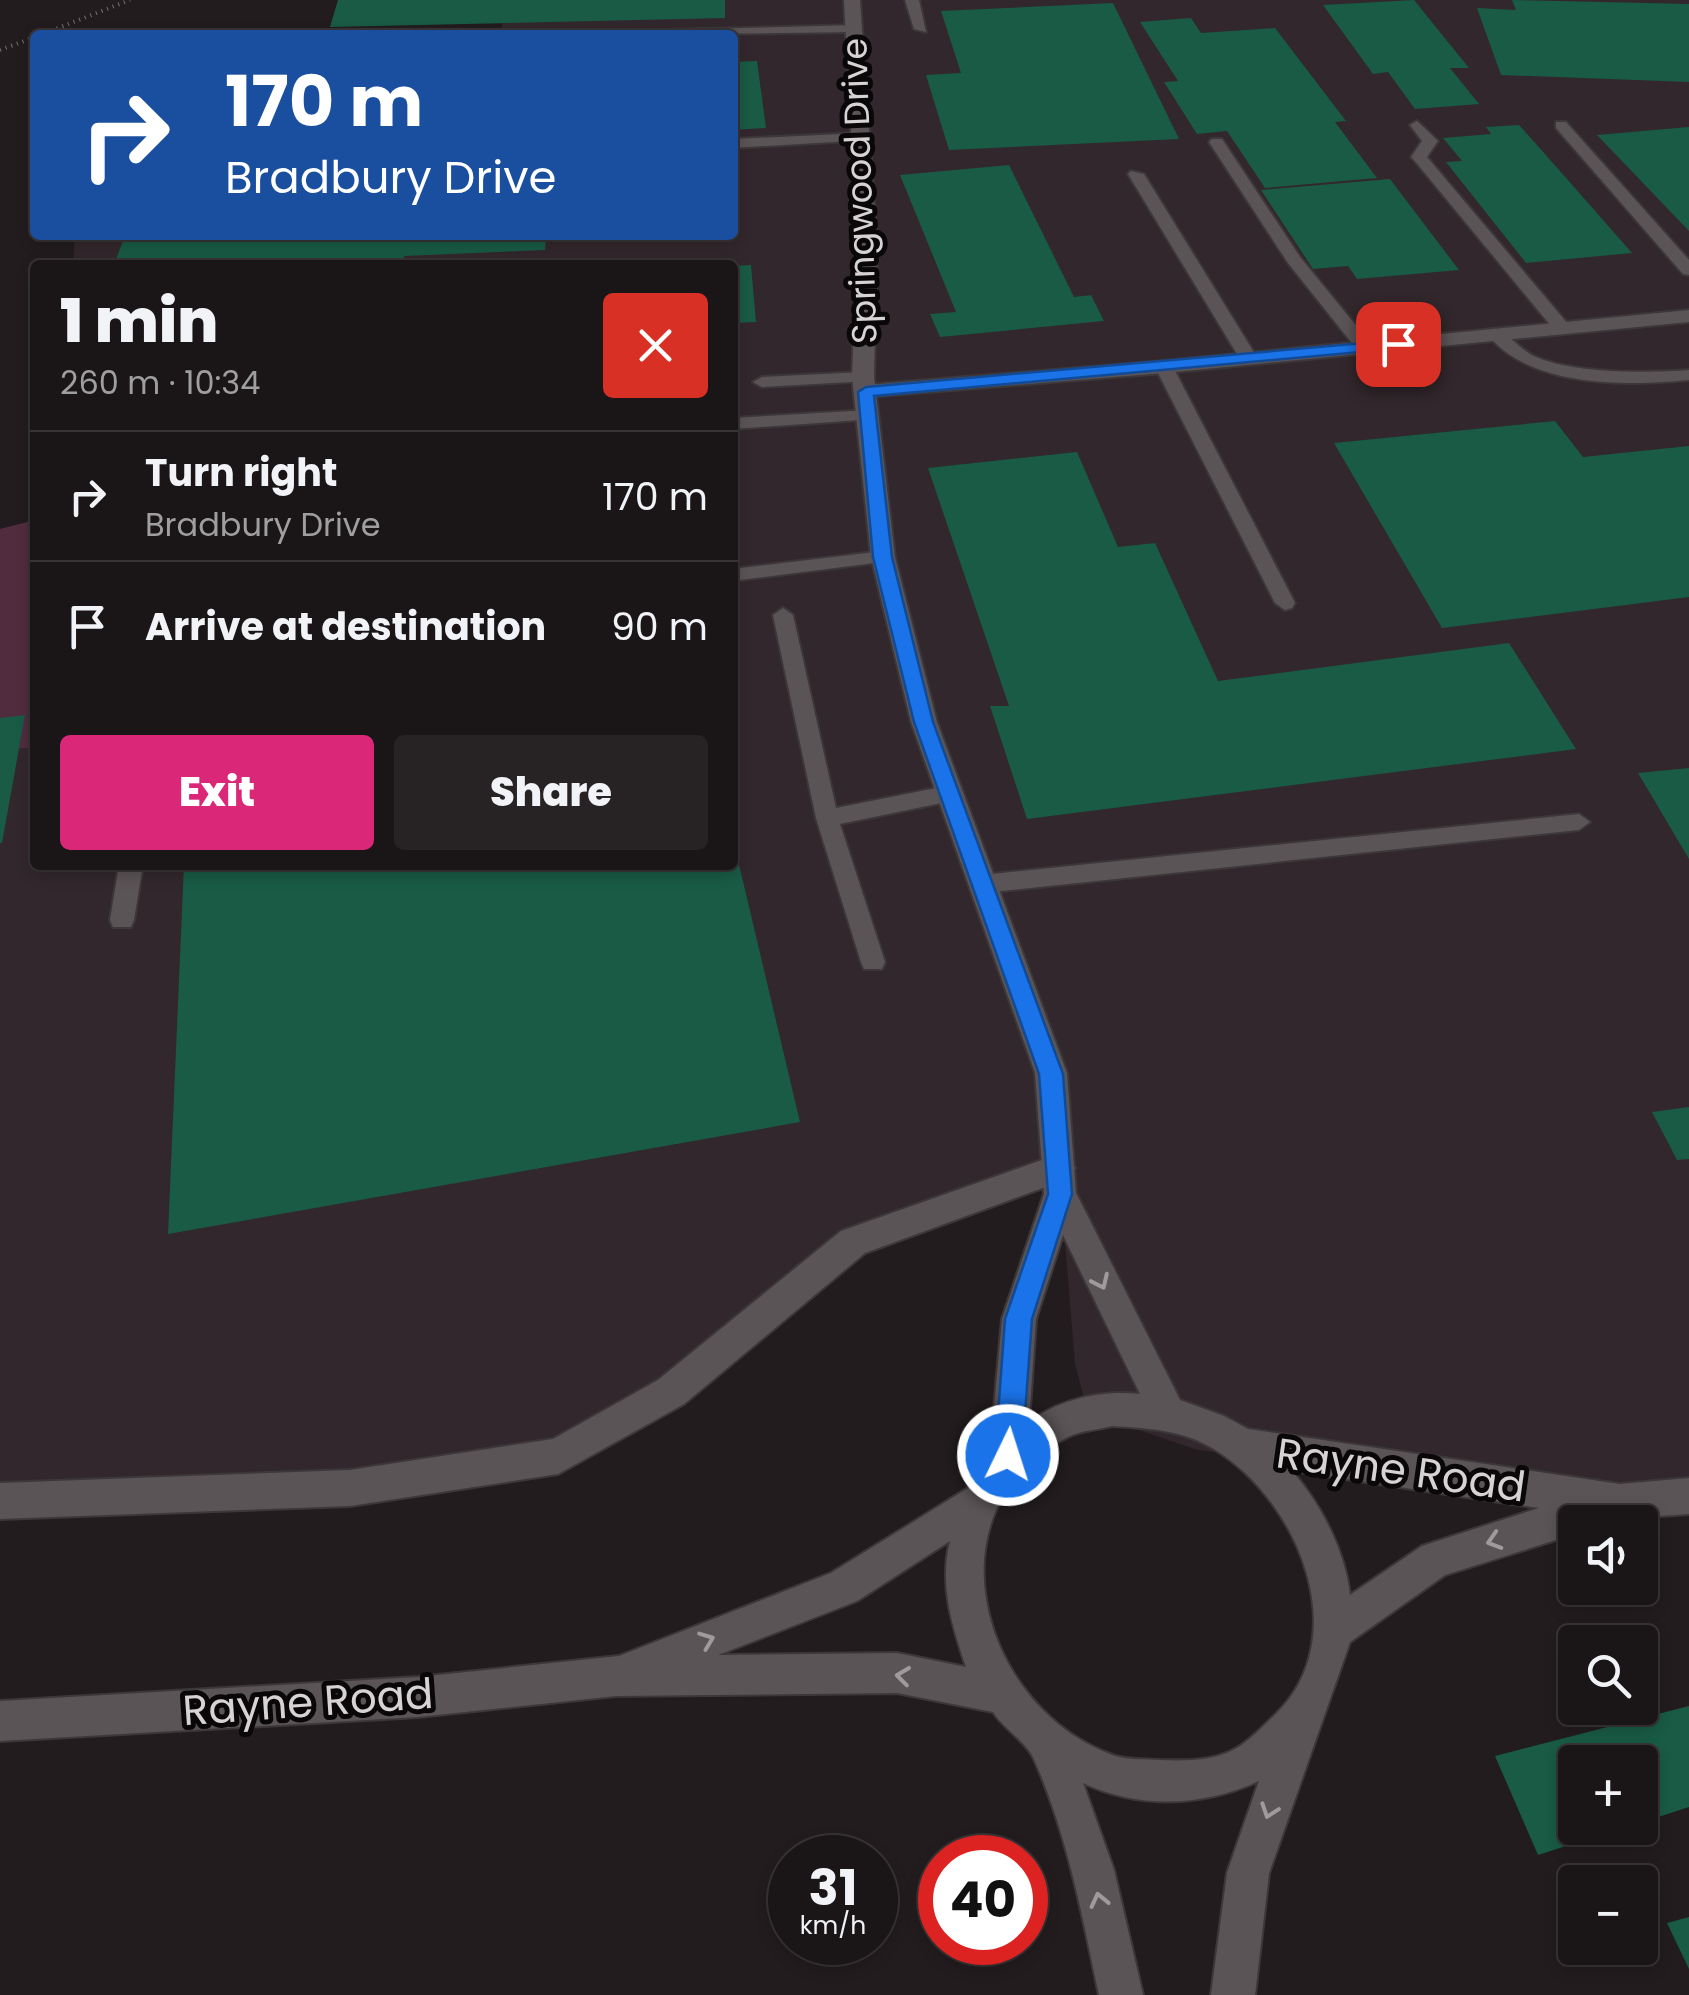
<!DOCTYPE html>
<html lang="en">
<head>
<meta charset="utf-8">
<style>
  body { margin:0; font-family:Poppins,sans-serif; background:#272223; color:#f1f3f6; height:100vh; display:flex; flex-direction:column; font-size:38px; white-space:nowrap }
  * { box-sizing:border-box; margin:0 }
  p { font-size:32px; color:#9f9fa1 }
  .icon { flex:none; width:55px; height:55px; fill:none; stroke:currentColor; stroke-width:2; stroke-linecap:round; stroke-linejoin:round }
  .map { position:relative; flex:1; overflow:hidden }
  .panel { position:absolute; left:30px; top:260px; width:708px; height:610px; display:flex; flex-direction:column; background:#1a1516; border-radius:10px; box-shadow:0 5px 15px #0003,0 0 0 2px #383435 }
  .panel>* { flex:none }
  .top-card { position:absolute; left:30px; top:30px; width:708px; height:210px; border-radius:10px; box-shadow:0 5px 15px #0003,0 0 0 2px #383435; background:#1a4fa0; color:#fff; overflow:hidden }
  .controls { position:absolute; left:1558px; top:1505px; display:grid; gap:20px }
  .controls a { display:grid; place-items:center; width:100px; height:100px; border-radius:10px; background:#1a1516; box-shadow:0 5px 15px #0003,0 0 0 2px #383435; font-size:50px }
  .speed { position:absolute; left:768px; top:1835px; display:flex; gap:20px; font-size:50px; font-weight:700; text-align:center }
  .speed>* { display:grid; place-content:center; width:130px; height:130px; border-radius:50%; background:#1a1516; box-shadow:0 5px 15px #0003,0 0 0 2px #383435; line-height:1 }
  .speed small { font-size:25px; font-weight:400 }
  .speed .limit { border:15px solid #d22; background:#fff; color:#111 }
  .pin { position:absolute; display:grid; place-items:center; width:85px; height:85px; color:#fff; margin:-42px; border-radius:20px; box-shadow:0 5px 15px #0006 }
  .me { position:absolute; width:110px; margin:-55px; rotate:4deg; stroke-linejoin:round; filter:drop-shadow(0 0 8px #0008) }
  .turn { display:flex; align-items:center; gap:35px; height:210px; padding:0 30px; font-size:45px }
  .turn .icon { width:130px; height:130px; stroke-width:2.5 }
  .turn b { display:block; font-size:70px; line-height:85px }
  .round { display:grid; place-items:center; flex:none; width:105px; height:105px; border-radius:10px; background:#272223 }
  .headline { display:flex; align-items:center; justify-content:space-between; height:170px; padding:0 30px }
  h1 { font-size:60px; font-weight:800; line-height:75px }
  .primary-button { display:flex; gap:20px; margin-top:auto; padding:20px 30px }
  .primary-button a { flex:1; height:115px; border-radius:10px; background:#db2777; color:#fff; font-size:40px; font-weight:800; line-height:115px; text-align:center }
  .primary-button a+a { background:#272223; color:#f1f3f6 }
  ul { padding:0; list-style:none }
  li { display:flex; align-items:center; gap:30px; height:130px; padding:0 30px; border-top:2px solid #383435 }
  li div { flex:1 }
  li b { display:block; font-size:38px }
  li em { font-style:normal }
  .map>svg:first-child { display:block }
  .built { fill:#32272c }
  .green { fill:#512c3e }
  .building { fill:#195b45 }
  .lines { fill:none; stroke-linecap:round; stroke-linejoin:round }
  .lane-casing { stroke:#3c3739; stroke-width:4 }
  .street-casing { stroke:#3c3739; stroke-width:4 }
  .secondary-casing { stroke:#3c3739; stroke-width:4 }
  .path { stroke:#767173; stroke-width:4; stroke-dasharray:1 5; stroke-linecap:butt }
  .lane { fill:#5b5457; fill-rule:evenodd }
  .street { fill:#5b5457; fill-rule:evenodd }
  .secondary { fill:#5b5457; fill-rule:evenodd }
  .oneway { stroke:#9f9a9c }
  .route { fill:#1a73e8; stroke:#114b97; stroke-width:2.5 }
  .labels { text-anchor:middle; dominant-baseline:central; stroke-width:10; stroke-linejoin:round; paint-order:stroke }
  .street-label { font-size:35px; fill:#d7d3d4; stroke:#090708 }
  .near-street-label { font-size:42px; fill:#d7d3d4; stroke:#090708 }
</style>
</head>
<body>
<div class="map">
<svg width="1689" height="1995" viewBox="0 0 1689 1995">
  <rect width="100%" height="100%" fill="#221c1e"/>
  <path class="built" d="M508,0H1689V1496L1620,1502L1198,1450L1088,1413L1075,1364L1059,1169L853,1242L558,1456L0,1507V751L35,747V865H732V265H73L75,235H732V35H500Z"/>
  <path class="green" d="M35,520V747L0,751V529Z"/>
  <path class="building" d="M338,0H725V18L330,27Z
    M1414,0L1469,68H1450L1479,104L1415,109L1388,72L1373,74L1323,5Z
    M1512,0L1689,4V82L1501,75L1477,8L1516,10Z
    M1113,3L1179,139L949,150L926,75L961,73L941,11Z
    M1191,18L1201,33L1275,28L1346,121L1335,122L1377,178L1265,188L1227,131L1197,134L1164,82L1178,81L1140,22Z
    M757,61L766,128L732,130V62Z
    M1519,125L1545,154L1632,253L1526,263L1446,162L1462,161L1443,138L1491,134L1486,127Z
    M1689,127V231L1597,135Z
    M1009,165L1074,297L1091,295L1104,321L940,337L930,314L956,312L900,175Z
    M1390,179L1459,270L1357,279L1348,266L1313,269L1261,190Z
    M125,235H546L545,250L404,256L402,265H114Z
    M751,265L756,322L732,323V266Z
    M1555,421L1583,457L1689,446V597L1442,628L1334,443Z
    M1077,452L1118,547L1155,543L1218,681L1509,643L1576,749L1027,819L990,706H1009L928,468Z
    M25,715L2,843H0V718Z
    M1689,768V859L1638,773Z
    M732,835L800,1122L168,1234L184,865H732Z
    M1689,1107V1159L1677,1160L1652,1112Z
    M1689,1706V1807L1640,1823V1762H1575V1828H1622L1538,1855L1495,1756Z
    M1689,1917V1969L1667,1923Z"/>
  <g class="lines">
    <g class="lane-casing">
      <path id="lane" d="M905,0H919L926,32L914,29Z
        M859,25V31L854,32L618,35L625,31Z
        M1417,121L1438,141L1427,157L1568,324V332H1556L1414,160L1411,157L1422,141L1410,125Z
        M1556,122H1566L1689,260V275L1683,274L1556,128Z
        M863,133L870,137L868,140L732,148V139Z
        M1212,139H1222L1300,257L1371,344V352H1359L1288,263L1209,142Z
        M1131,171L1144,174L1258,359L1255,363L1240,359L1128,174Z
        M1496,329C1510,334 1519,349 1534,356C1573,374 1646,373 1689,370V380C1627,386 1530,388 1487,334Z
        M1164,362L1173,367L1295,603L1292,608L1285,610L1275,603L1155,367Z
        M863,372L869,373V381L762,387L753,382L762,377Z
        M869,410L878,415L875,419L732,429V418Z
        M883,551L890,553V561L732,581V569Z
        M783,608L793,615L836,808L951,785L962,793L951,801L840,824L885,962L882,969H864L861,962L816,818L773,615Z
        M1579,814L1590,822L1579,830L982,893L970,884L982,875Z
        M119,865H143L134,920L131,927H113L110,920Z"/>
    </g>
    <g class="street-casing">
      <path id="street" d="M1689,310V322L1164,373L866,397L855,391L866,385L1164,361Z
        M1059,1154L1070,1158L1075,1168L1070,1178L865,1253L684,1404L558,1474L350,1506L0,1519V1483L350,1470L553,1439L658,1380L841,1231Z"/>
    </g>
    <g class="secondary-casing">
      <path id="secondary" d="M844,0H860L877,245L874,377L895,557L937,722L1067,1073L1076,1193L1180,1400L1224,1416L1248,1429L1620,1484L1689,1478V1514L1575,1522V1534L1445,1575L1350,1642L1269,1873L1255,1995H1211L1227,1873L1259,1781C1202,1807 1139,1809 1083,1783L1114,1870L1143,1995H1099C1082,1915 1067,1832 1033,1757C1025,1741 1003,1728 993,1712L897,1693L616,1696L418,1717L0,1741V1701L418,1677L619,1656L831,1573L968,1488L990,1453L1002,1319L1044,1194L1035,1073L911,722L871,557L852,377L857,245ZM1063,1235L1140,1394C1101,1390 1060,1399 1029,1422L1036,1319ZM1112,1426C1147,1428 1184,1430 1214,1449C1298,1500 1356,1637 1275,1715C1262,1727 1250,1741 1235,1749C1214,1761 1184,1761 1160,1760C1146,1759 1129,1760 1115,1756C981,1710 924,1509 1068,1437C1081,1430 1098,1430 1112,1426ZM1292,1471L1539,1508L1422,1546L1350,1595C1345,1551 1321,1504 1292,1471ZM950,1541C939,1585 952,1625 966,1667L897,1653L718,1655L857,1601Z"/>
    </g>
    <path class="path" d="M40,35L130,0
      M0,50L35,37"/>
    <use href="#lane" class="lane"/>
    <use href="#street" class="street"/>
    <use href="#secondary" class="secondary"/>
  </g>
  <defs><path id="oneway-chevron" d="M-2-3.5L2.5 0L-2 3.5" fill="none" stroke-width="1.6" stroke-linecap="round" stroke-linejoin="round" transform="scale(2.5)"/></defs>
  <g class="oneway">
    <use href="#oneway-chevron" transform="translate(1101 1282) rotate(65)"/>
    <use href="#oneway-chevron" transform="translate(1494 1541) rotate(163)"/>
    <use href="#oneway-chevron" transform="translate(707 1640) rotate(-21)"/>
    <use href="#oneway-chevron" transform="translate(903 1676) rotate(-173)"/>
    <use href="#oneway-chevron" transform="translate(1269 1811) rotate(109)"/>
    <use href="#oneway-chevron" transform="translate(1099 1900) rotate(-103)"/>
  </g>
  <path class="route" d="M1398,340L1404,341V348L874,396L892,557L933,722L1063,1074L1072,1194L1032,1319L1022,1455L1018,1465L1008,1469L999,1465L995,1455L1005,1319L1048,1194L1039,1074L914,722L873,557L858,392L866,387Z"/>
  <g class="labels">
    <g class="street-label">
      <text transform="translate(859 191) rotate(-92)">Springwood Drive</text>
    </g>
    <g class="near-street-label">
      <text transform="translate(1401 1470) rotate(8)">Rayne Road</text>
      <text transform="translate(308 1702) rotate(-4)">Rayne Road</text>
    </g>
  </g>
</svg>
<div class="controls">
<a><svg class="icon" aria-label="sound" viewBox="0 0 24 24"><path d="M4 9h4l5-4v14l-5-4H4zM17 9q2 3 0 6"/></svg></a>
<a><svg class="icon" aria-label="search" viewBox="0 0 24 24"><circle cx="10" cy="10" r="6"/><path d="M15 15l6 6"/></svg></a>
<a>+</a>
<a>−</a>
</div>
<div class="speed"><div>31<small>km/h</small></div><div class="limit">40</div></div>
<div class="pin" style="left:1398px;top:344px;background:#d93025"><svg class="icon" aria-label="arrive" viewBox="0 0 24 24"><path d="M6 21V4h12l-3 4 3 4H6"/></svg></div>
<svg class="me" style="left:1008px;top:1455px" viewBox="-20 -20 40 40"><circle r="17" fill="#1a73e8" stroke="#fff" stroke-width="3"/><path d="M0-11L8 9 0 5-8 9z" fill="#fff"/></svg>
<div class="top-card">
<div class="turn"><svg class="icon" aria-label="right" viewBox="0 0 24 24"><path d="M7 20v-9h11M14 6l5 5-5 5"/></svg><div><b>170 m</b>Bradbury Drive</div></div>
</div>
<section class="panel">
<div class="headline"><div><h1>1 min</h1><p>260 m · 10:34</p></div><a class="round" style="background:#d93025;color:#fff"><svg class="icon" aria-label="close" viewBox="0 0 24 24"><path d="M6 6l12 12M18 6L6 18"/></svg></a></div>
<ul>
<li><svg class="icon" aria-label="right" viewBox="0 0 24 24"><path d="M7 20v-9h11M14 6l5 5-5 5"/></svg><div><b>Turn right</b><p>Bradbury Drive</p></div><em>170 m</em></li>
<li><svg class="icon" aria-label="arrive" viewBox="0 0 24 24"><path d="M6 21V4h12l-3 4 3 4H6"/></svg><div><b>Arrive at destination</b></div><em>90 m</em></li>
</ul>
<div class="primary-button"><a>Exit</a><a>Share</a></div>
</section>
</div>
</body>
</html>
